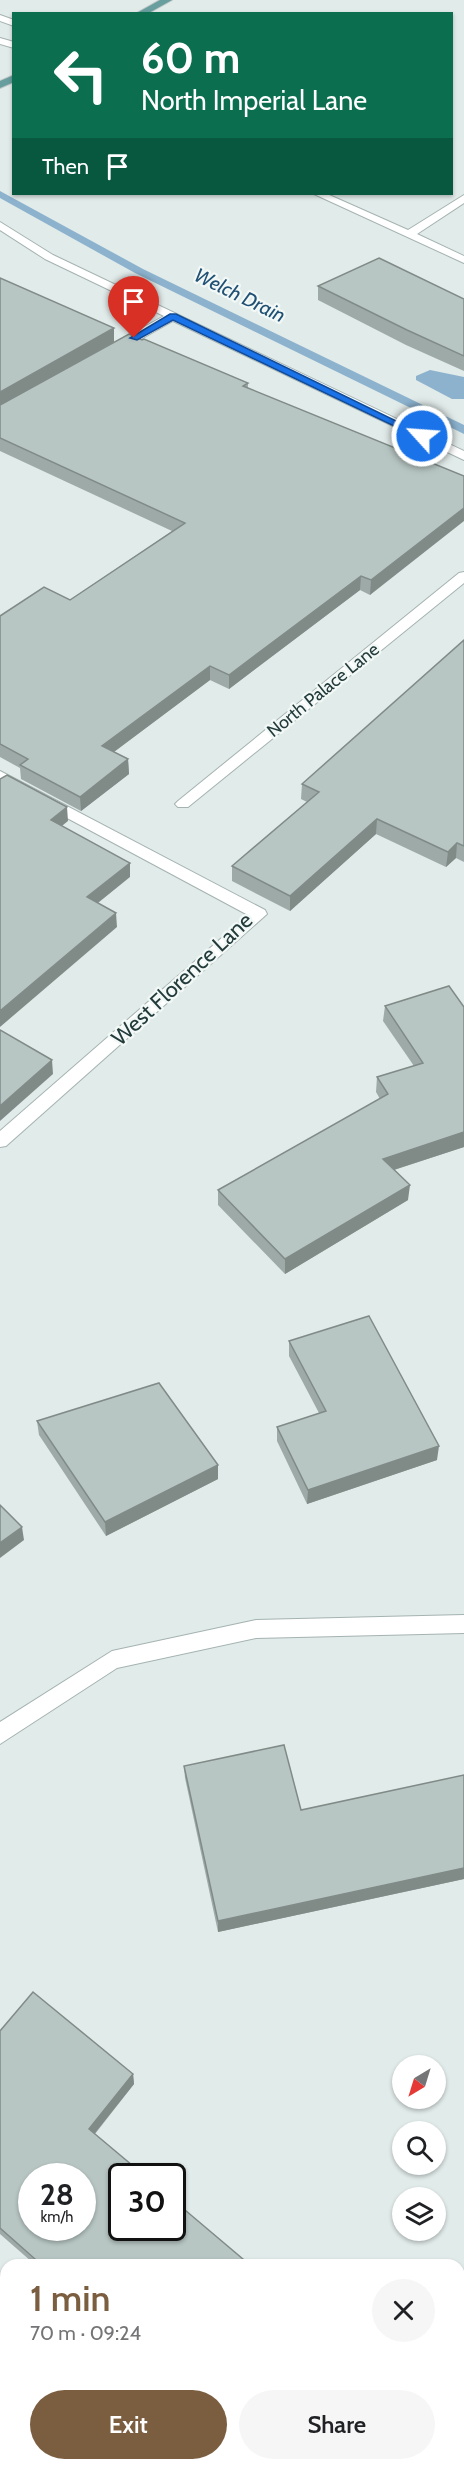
<!DOCTYPE html>
<html lang="en">
<head>
<meta charset="utf-8">
<style>
  body { margin:0; font-family:Cabin,sans-serif; background:#f6f6f6; color:#202124; height:100vh; display:flex; flex-direction:column; font-size:22px; white-space:nowrap }
  * { box-sizing:border-box; margin:0 }
  p { font-size:20px; color:#757577 }
  .icon { flex:none; width:33px; height:33px; fill:none; stroke:currentColor; stroke-width:2; stroke-linecap:round; stroke-linejoin:round }
  .map { position:relative; flex:1; overflow:hidden }
  .details { position:absolute; left:0px; top:2259px; width:465px; height:212px; display:flex; flex-direction:column; background:#fff; border-radius:18px 18px 0 0; box-shadow:0 2px 4px #0004 }
  .details>* { flex:none }
  .hud { position:absolute; left:12px; top:12px; width:441px; height:183px; border-radius:0px; box-shadow:0 2px 4px #0004; background:#0b6e4f; color:#fff; overflow:hidden }
  .needle { width:39px; rotate:218deg }
  .fabs { position:absolute; left:392px; top:2055px; display:grid; gap:12px }
  .fabs a { display:grid; place-items:center; width:54px; height:54px; border-radius:50%; background:#fff; box-shadow:0 2px 4px #0004; font-size:30px }
  .speed { position:absolute; left:18px; top:2163px; display:flex; gap:12px; font-size:30px; font-weight:700; text-align:center }
  .speed>* { display:grid; place-content:center; width:78px; height:78px; border-radius:50%; background:#fff; box-shadow:0 2px 4px #0004; line-height:1 }
  .speed small { font-size:15px; font-weight:400 }
  .speed .limit { border:3px solid #111; border-radius:9px; background:#fff; color:#111 }
  .pin { position:absolute; display:grid; place-items:center; width:51px; height:51px; color:#fff; margin:-62px -26px; border-radius:50% 50% 50% 0; rotate:-45deg; box-shadow:0 0 6px #0007 }
  .pin .icon { rotate:45deg }
  .me { position:absolute; width:66px; margin:-33px; rotate:296deg; stroke-linejoin:round; filter:drop-shadow(0 0 4px #0008) }
  .turn { display:flex; align-items:center; gap:21px; height:126px; padding:0 30px; font-size:27px }
  .turn .icon { width:78px; height:78px; stroke-width:2.5 }
  .turn b { display:block; font-size:42px; line-height:51px }
  .then { display:flex; align-items:center; height:57px; padding:0 30px; background:#0003; gap:12px; font-size:22px }
  .round { display:grid; place-items:center; flex:none; width:63px; height:63px; border-radius:32px; background:#f6f6f6 }
  .head { display:flex; align-items:center; justify-content:space-between; height:102px; padding:0 30px }
  h1 { font-size:36px; font-weight:600; line-height:45px; color:#7b5d3f }
  .primary-button { display:flex; gap:12px; margin-top:auto; padding:12px 30px }
  .primary-button a { flex:1; height:69px; border-radius:36px; background:#7b5d3f; color:#fff; font-size:24px; font-weight:600; line-height:69px; text-align:center }
  .primary-button a+a { background:#f6f6f6; color:#202124 }
  .map>svg:first-child { display:block }
  .water { fill:#8cb2ce }
  .lines { fill:none; stroke-linecap:round; stroke-linejoin:round }
  .stream { fill:#8cb2ce; fill-rule:evenodd }
  .minor-casing { stroke:#a4b3b1; stroke-width:2 }
  .major-casing { stroke:#c1c8c8; stroke-width:2 }
  .minor { fill:#fff; fill-rule:evenodd }
  .major { fill:#689e9e; fill-rule:evenodd }
  .wall { fill:#9daaa8 }
  .shaded-wall { fill:#808b88 }
  .building { fill:#b7c6c3; stroke:#808b88; stroke-width:1.5; fill-rule:evenodd }
  .route { fill:#1a73e8; stroke:#114b97; stroke-width:1.5 }
  .labels { text-anchor:middle; dominant-baseline:central; stroke-width:4.5; stroke-linejoin:round; paint-order:stroke }
  .far-street-label { font-size:18px; fill:#233b3b; stroke:#f2f8f6 }
  .far-water-label { font-size:20px; font-style:italic; fill:#205074; stroke:#f2f8f6 }
  .street-label { font-size:22px; fill:#233b3b; stroke:#f2f8f6 }
</style>
</head>
<body>
<div class="map">
<svg width="464" height="2470" viewBox="0 0 464 2470">
  <rect width="100%" height="100%" fill="#e1ebe9"/>
  <path class="water" d="M430,370L464,377V399H452L416,380V376Z"/>
  <g class="lines">
    <path class="stream" d="M0,191L143,269L464,425V434L135,273L0,198Z"/>
    <g class="minor-casing">
      <path id="minor" d="M0,15L14,20V26L0,21Z
        M0,38L14,42V48L0,44Z
        M314,194H327L408,230L464,195V203L417,234L464,256V263Z
        M0,222L53,255L464,451V460L173,321L118,352H110V346L164,316L45,259L0,230Z
        M464,572V583L188,807H178L175,804L178,801L459,573Z
        M0,771L265,910L267,914L6,1146L0,1147V1131L248,915L0,782Z
        M464,1615V1633L256,1638L117,1668L0,1744V1722L112,1651L256,1620Z"/>
    </g>
    <g class="major-casing">
      <path id="major" d="M160,0H172L147,14H135Z
        M14,75V82L0,88V81Z"/>
    </g>
    <use href="#minor" class="minor"/>
    <use href="#major" class="major"/>
  </g>
  <path class="wall" d="M0,278L114,342L68,368L248,383V388L464,476L370,595L360,590L229,689L210,680L114,752L128,759L129,774L81,811L21,779L20,768L0,757V616L70,600L172,531L0,451Z
    M318,286L464,299V371L406,345L318,300Z
    M464,640V862L456,858L446,867L376,834L290,911L232,881V866L307,802L301,799L302,784Z
    M385,1006L464,1007V1147L394,1170L408,1200L285,1274L218,1205V1190L380,1099L376,1092L377,1077L414,1066L383,1021Z
    M289,1341L437,1460L307,1504L277,1441V1427L319,1413L289,1356Z
    M37,1421L218,1479L106,1536L39,1435Z
    M184,1766L301,1810L464,1775V1879L218,1932L185,1778Z
    M0,2031L133,2074L134,2084L95,2134L250,2265H32V2262L0,2234Z
    M250,2464H459L464,2470H256Z"/>
  <path class="shaded-wall" d="M114,328V342L0,406V392Z
    M464,508V521L370,595L371,580Z
    M361,576L360,590L229,689V675Z
    M210,666V680L103,760L102,746Z
    M128,759L129,774L81,811L80,797Z
    M67,807L68,821L52,834L51,820Z
    M377,819L376,834L290,911V896Z
    M457,843L456,858L446,867L448,852Z
    M130,863V877L88,911L87,897Z
    M116,913L117,927L0,1027V1011Z
    M52,1060L53,1074L0,1121V1106Z
    M464,1132V1147L381,1174L383,1159Z
    M410,1185L408,1200L285,1274V1259Z
    M439,1446L437,1460L307,1504L308,1490Z
    M218,1465V1479L106,1536L105,1522Z
    M22,1527L24,1540L0,1558V1543Z
    M464,1868V1879L218,1932V1921Z
    M133,2074L134,2084L91,2138L89,2129Z"/>
  <path class="building" d="M379,258L464,299V356L407,330L318,286Z
    M0,278L114,328L0,392Z
    M129,334L142,340L144,339L248,383L243,386L464,476V508L371,580L361,576L229,675L210,666L102,746L128,759L80,797L20,765L28,759L0,744V616L44,587L70,600L185,523L0,438V405Z
    M464,640V846L457,843L448,852L377,819L290,896L232,866L319,792L302,784Z
    M7,775L67,807L51,820L130,863L87,897L116,913L0,1011V779Z
    M449,986L464,1007V1132L383,1159L410,1185L285,1259L218,1190L388,1094L377,1077L423,1063L385,1006Z
    M0,1030L52,1060L0,1106Z
    M369,1316L439,1446L308,1490L277,1427L326,1411L289,1341Z
    M159,1383L218,1465L105,1522L37,1421Z
    M0,1505L22,1527L0,1543Z
    M284,1745L301,1810L464,1775V1868L218,1921L184,1766Z
    M33,1992L133,2074L89,2129L145,2176H122V2228H172V2199L250,2265H33L31,2264L35,2259L0,2228V2031ZM32,2176H82V2228H32Z
    M459,2308L464,2312V2470H263L257,2464H459Z"/>
  <path class="route" d="M170,314H176L427,436L419,438L173,320L137,340L130,338Z"/>
  <g class="labels">
    <g class="far-street-label">
      <text transform="translate(323 690) rotate(-39)">North Palace Lane</text>
    </g>
    <g class="far-water-label">
      <text transform="translate(240 295) rotate(26)">Welch Drain</text>
    </g>
    <g class="street-label">
      <text transform="translate(182 979) rotate(-43)">West Florence Lane</text>
    </g>
  </g>
</svg>
<div class="fabs">
<a><svg class="needle" viewBox="-14 -14 28 28"><path d="M0-13l5 13h-10z" fill="#e53935"/><path d="M0 13l5-13h-10z" fill="#757577"/></svg></a>
<a><svg class="icon" aria-label="search" viewBox="0 0 24 24"><circle cx="10" cy="10" r="6"/><path d="M15 15l6 6"/></svg></a>
<a><svg class="icon" aria-label="layers" viewBox="0 0 24 24"><path d="M12 4l9 5-9 5-9-5zM3 14l9 5 9-5"/></svg></a>
</div>
<div class="speed"><div>28<small>km/h</small></div><div class="limit">30</div></div>
<div class="pin" style="left:134px;top:338px;background:#d93025"><svg class="icon" aria-label="arrive" viewBox="0 0 24 24"><path d="M6 21V4h12l-3 4 3 4H6"/></svg></div>
<svg class="me" style="left:422px;top:436px" viewBox="-20 -20 40 40"><circle r="17" fill="#1a73e8" stroke="#fff" stroke-width="3"/><path d="M0-11L8 9 0 5-8 9z" fill="#fff"/></svg>
<div class="hud">
<div class="turn"><svg class="icon" aria-label="left" viewBox="0 0 24 24"><path d="M17 20v-9H6M10 6l-5 5 5 5"/></svg><div><b>60 m</b>North Imperial Lane</div></div>
<div class="then">Then<svg class="icon" aria-label="arrive" viewBox="0 0 24 24"><path d="M6 21V4h12l-3 4 3 4H6"/></svg></div>
</div>
<section class="details">
<div class="head"><div><h1>1 min</h1><p>70 m · 09:24</p></div><a class="round"><svg class="icon" aria-label="close" viewBox="0 0 24 24"><path d="M6 6l12 12M18 6L6 18"/></svg></a></div>
<div class="primary-button"><a>Exit</a><a>Share</a></div>
</section>
</div>
</body>
</html>
